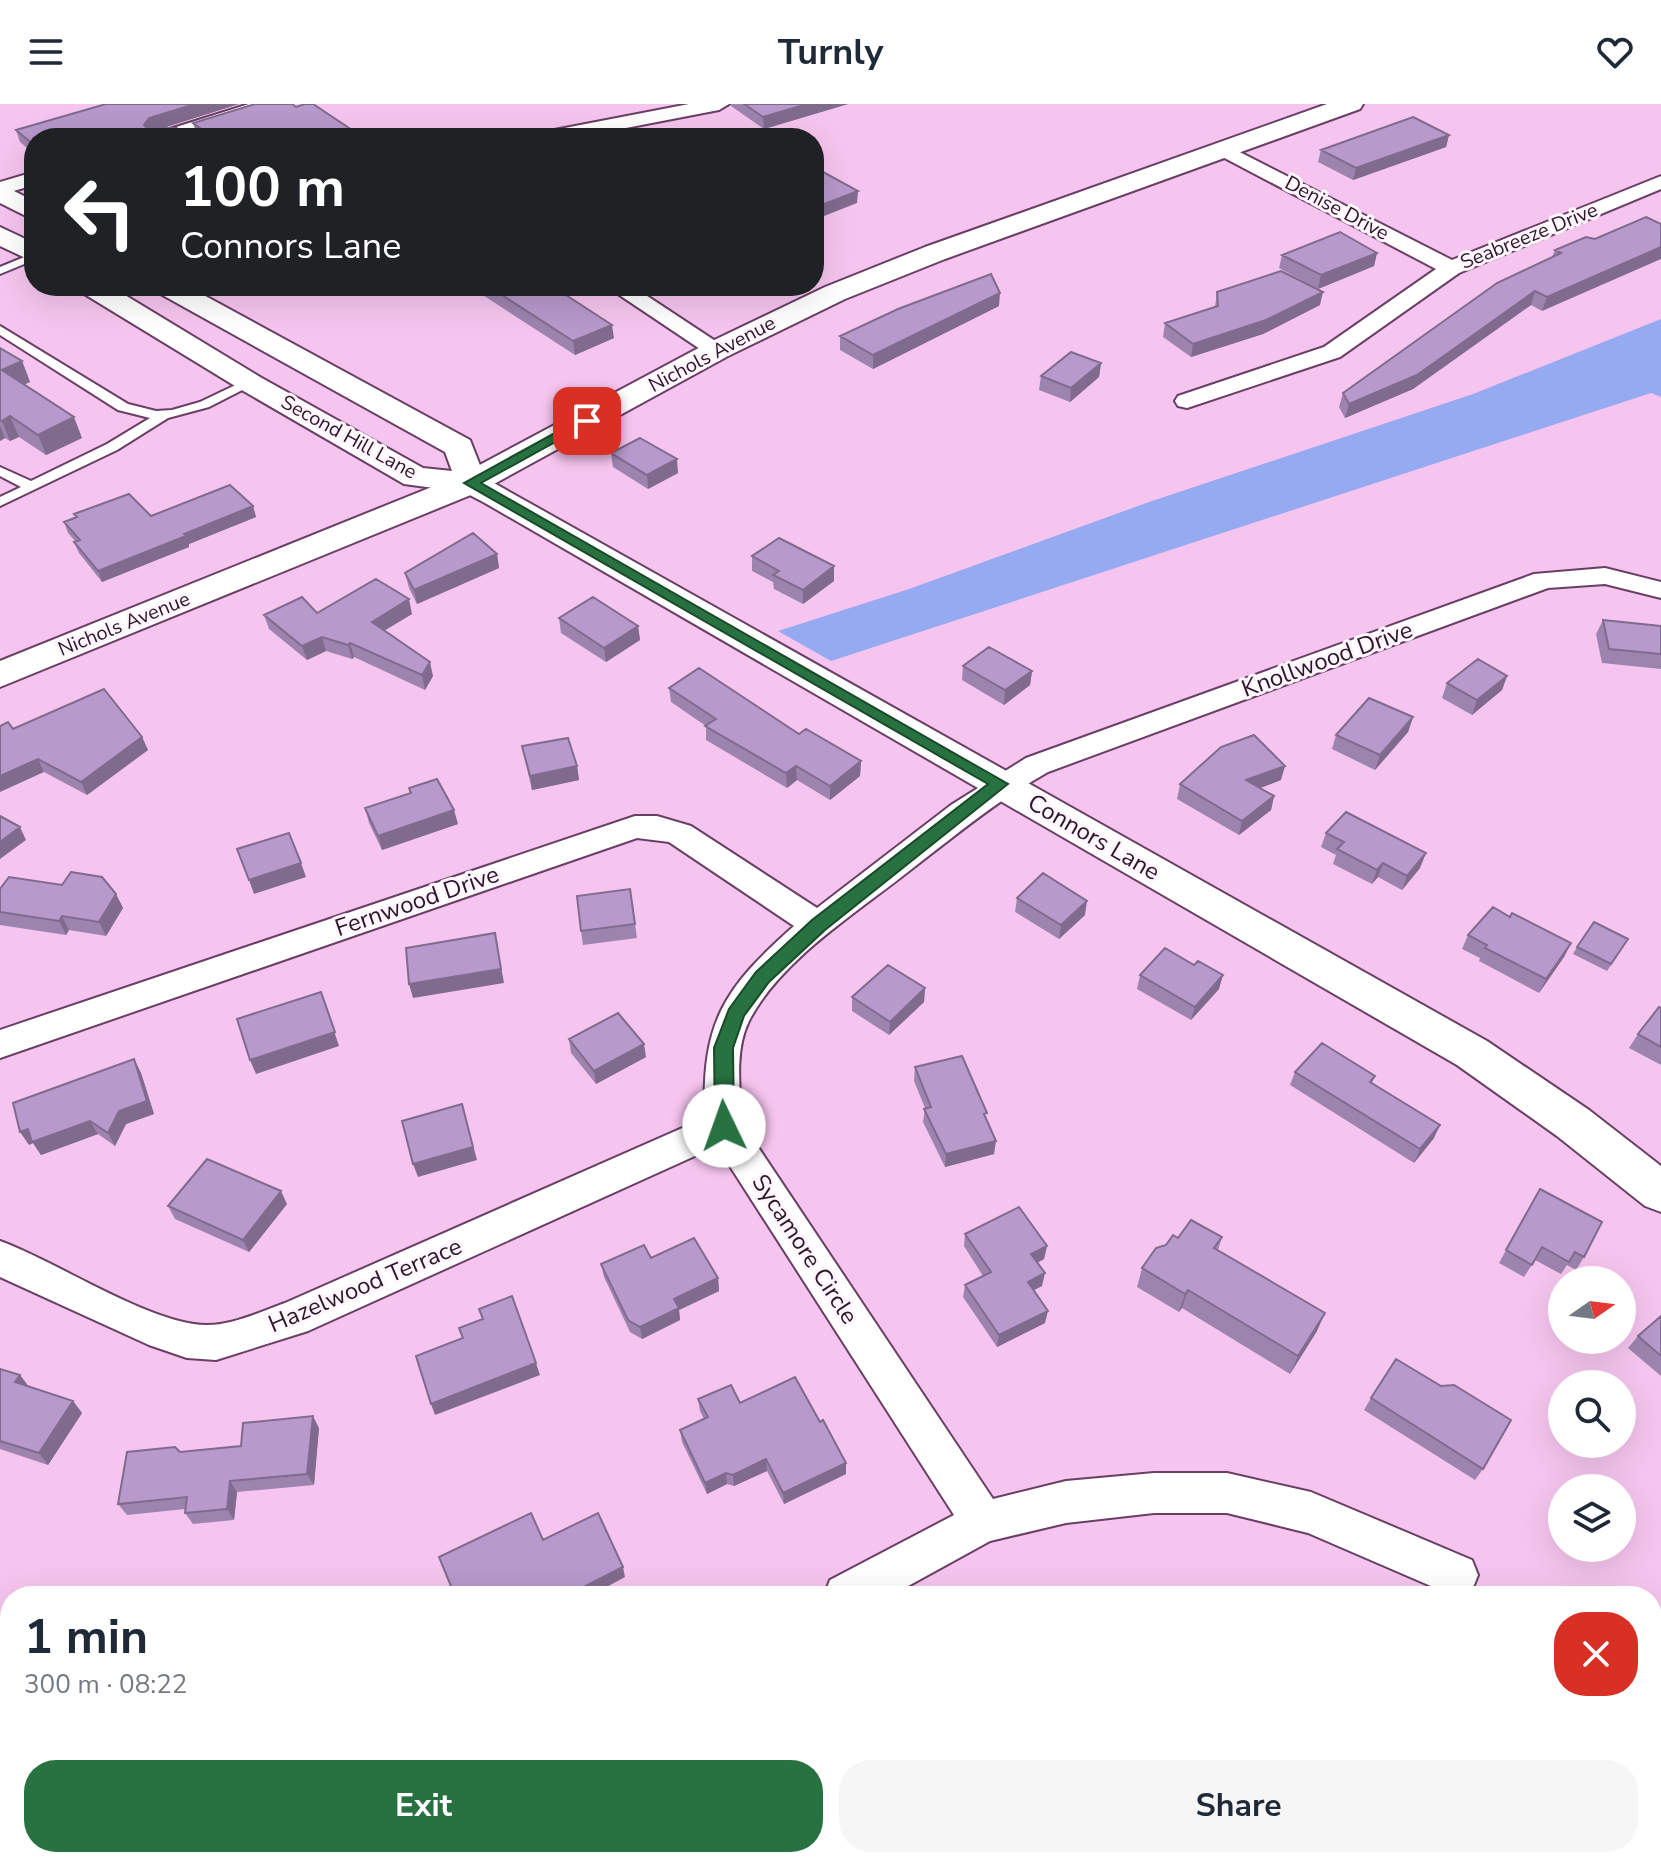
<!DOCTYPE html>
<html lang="en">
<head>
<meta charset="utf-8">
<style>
  body { margin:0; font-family:"Nunito Sans",sans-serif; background:#f6f6f7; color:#1f2937; height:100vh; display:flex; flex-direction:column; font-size:30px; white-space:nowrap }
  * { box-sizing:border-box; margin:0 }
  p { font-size:26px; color:#747a83 }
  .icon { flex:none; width:44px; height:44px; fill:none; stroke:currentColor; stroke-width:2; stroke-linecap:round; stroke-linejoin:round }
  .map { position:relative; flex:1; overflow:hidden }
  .panel { position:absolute; left:0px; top:1482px; width:1662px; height:282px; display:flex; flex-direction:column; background:#fff; border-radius:32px 32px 0 0; box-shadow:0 8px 32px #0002 }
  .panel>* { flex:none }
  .banner { position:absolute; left:24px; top:24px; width:800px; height:168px; border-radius:32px; box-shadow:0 8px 32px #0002; background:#202124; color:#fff; overflow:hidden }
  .needle { width:52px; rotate:76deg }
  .controls { position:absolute; left:1548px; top:1162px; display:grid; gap:16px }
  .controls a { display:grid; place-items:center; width:88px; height:88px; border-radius:50%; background:#fff; box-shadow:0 8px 32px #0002; font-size:40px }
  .pin { position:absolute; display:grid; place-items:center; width:68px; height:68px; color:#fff; margin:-34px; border-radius:16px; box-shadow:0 4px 12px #0006 }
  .me { position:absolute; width:88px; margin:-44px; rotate:357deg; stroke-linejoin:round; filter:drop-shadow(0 0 6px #0008) }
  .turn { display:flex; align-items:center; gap:28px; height:168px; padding:0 24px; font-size:36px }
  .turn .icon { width:104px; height:104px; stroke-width:2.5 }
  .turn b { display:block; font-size:56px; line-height:68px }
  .round { display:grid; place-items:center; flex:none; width:84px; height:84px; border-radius:32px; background:#f6f6f7 }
  .headline { display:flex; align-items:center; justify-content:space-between; height:136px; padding:0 24px }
  h1 { font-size:48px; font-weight:700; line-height:60px }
  .primary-button { display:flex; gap:16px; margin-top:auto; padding:16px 24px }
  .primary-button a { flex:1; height:92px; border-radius:32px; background:#277240; color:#fff; font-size:32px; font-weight:700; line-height:92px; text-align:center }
  .primary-button a+a { background:#f6f6f7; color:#1f2937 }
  header { display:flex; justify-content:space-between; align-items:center; height:104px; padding:0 24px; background:#fff; font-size:36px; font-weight:700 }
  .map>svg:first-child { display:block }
  .green { fill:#95aaf1 }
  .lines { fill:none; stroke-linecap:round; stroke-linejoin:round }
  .service-casing { stroke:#693f64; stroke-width:4 }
  .minor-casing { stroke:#693f64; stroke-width:4 }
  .tertiary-casing { stroke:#693f64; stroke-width:4 }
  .secondary-casing { stroke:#693f64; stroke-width:4 }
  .service { fill:#fff; fill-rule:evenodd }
  .minor { fill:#fff; fill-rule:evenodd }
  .tertiary { fill:#fff; fill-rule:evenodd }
  .secondary { fill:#fff; fill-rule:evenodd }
  .wall { fill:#9d84af }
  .shaded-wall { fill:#806b8e }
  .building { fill:#b799cb; stroke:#806b8e; stroke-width:2 }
  .route { fill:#277240; stroke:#194a2a; stroke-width:2 }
  .labels { text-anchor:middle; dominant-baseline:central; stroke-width:6; stroke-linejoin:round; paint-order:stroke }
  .far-street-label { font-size:20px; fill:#2a1828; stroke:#fff5fd }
  .street-label { font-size:24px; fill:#2a1828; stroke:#fff5fd }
</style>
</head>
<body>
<header><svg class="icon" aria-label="menu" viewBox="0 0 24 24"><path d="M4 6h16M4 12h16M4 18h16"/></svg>Turnly<svg class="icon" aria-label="heart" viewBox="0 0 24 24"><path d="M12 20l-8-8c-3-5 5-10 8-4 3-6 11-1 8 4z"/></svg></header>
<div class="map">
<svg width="1661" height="1763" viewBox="0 0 1661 1763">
  <rect width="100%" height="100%" fill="#f6c5ef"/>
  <path class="green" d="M1661,215V293L1651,289L831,557L778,527L909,485L1149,398L1473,290Z"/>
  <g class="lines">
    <g class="service-casing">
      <path id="service" d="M34,149V156L0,170V163Z
        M0,222L128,300L156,307L172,306L200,298L246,276L256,279L209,303L168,314L117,346L0,402V393L21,383L0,372V363L31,377L107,340L150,314L118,306L0,231Z
        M445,1754H471L472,1763H446Z
        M721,1754H747L748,1763H722Z"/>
    </g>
    <g class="minor-casing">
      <path id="minor" d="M249,0H279L276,4L181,34H151L154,30Z
        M689,0H729L719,6L574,34H534L544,28Z
        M1222,39L1452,156L1661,72V85L1459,169L1340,253L1187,304L1178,302L1175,297L1178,292L1324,243L1436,165L1215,49L1212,45L1215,41Z
        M34,68V81L0,91V78Z
        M108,182H138C130,192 111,199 98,196L95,191Z
        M606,182H632L729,246L725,251H709Z
        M1605,464L1661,478V494L1605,480L1548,484L1048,668C996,697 951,735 904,771C853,811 779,858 749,917C734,947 740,987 742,1019L993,1395L1066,1377L1154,1369H1227L1311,1388L1472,1456L1478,1471L1472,1486L1454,1492L1308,1429L1227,1409H1154L1066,1419L990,1437L890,1492H824L830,1476L954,1411L717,1042L308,1227L216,1256L187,1254L149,1241L0,1173V1137C56,1157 151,1221 207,1221C233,1221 260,1208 285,1199L705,1014C701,918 724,884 794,822L669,738L637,734L0,954V926L635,712H657L691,722L817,804L951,701L1026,654L1534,470Z
        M1652,1555L1661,1559V1605L1652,1601Z
        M295,1754H361L358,1763H292Z"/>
    </g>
    <g class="tertiary-casing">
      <path id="tertiary" d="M0,80L34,97V116L0,99Z
        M0,123L34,139V158L0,142Z
        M77,182H110L260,273L423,364L452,367L445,348L157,188L153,182H187L470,336L485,374L1487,937L1589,1006L1661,1062V1108L1645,1102L1557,1032L1457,961L485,399L464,388L404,380L240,285L81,188Z"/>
    </g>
    <g class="secondary-casing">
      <path id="secondary" d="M1327,0H1363L1360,5L945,155L845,195L728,252L483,386L0,583V557L459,372L706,240L825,183L925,143Z"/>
    </g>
    <use href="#service" class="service"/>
    <use href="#minor" class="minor"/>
    <use href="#tertiary" class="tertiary"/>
    <use href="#secondary" class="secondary"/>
  </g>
  <path class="wall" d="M239,0L163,24H176L179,34H34V50L20,38L16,26Z
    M731,0H848L764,25L731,2Z
    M296,3L364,34H199L197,32L193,19Z
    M1449,31L1446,43L1353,76L1318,58L1321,46Z
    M1595,135L1542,207L1531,201L1413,285L1345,314L1339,303L1343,289L1552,153L1555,146Z
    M1377,149L1374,162L1318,185L1279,164L1282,151Z
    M469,182H552L614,234L575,251Z
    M1217,188L1320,201L1263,230L1191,253L1163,233L1165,219L1215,203Z
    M999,202L873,265L840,246V232Z
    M0,244L22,257L30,278L24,280L82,334L46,351L19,333L10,337L5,334L0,337Z
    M1101,259L1099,273L1070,298L1039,286L1041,272Z
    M611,349L678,369L648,385L613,363Z
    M253,402L256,413L189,440V443L102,478L79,449L74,438H76L68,429L64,418L76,414L74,410L151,412Z
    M497,450L499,464L417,500L409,484L405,469Z
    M752,452L834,462V477L803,500L774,485L773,478L752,467Z
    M317,509L412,510L384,527L433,572L425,586L354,553L352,555L326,547L307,556L269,525L264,511Z
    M559,514L638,522L640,536L606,558L561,529Z
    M1603,516L1661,522V565L1602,559L1596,530Z
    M963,562L1032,567L1030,581L1004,601L962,576Z
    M1507,572L1502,586L1472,611L1442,594L1447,579Z
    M669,584L799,630L861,657L860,672L830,696L797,676L787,684L706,636V622L671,598Z
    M1413,613L1408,628L1375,666L1332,645L1336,631Z
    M13,625L142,633L148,646L87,691L44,668Z
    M522,642L577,662L579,676L532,686Z
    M1281,676L1260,684L1274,692L1271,706L1239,731L1177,695L1180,680Z
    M409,684L458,720L382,746L369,719L365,704L410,689Z
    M1326,729L1420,764L1402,786L1378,773L1372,780L1333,760L1336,751L1321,743Z
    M0,785L116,790L123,804L106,832L69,826L66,831L0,821Z
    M630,785L637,834L583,841L581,827Z
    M1017,794L1085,811L1059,835L1015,808Z
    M1510,813L1571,839L1564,853L1539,889L1479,857L1480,854L1462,845L1468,831Z
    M1624,842L1607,867L1573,850L1577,843Z
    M1140,871L1219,885L1191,916L1137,885Z
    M925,884L924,898L889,931L852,907V893Z
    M1661,904V961L1629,944L1638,930Z
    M569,935L646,953L596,980L571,949Z
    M134,955L141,969L154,1010L126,1020L115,1042L98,1030L41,1051L33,1039L29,1041Z
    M915,963L994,1050L945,1063L923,1018L925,1004L914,977Z
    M1295,968L1375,972L1372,979L1434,1034L1414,1059L1290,981Z
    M1540,1085L1584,1153L1576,1166L1567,1161L1561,1170L1535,1156L1524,1173L1499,1159Z
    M287,1100L249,1148L175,1115L168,1102Z
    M965,1130L1047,1142L1044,1155L1037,1159L1042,1182L1034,1186L1045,1219L997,1243L963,1193L965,1181L983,1172L964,1142Z
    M1222,1133L1218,1146L1317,1227L1290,1270L1182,1204L1179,1208L1137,1183L1142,1164L1166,1141L1178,1134Z
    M651,1154L718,1174L719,1187L679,1206L680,1216L642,1235L630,1228L604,1173L601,1160Z
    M1661,1212V1272L1628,1244L1638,1232Z
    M0,1265L20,1271L29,1283L73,1297L82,1309L48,1361L0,1345Z
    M1371,1294L1483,1365L1475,1376L1364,1306Z
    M698,1295L740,1299L846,1370L784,1400L767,1367L734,1382L727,1380L707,1390L682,1338L680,1326L704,1315L700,1307Z
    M319,1324L314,1381L237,1388L234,1416L193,1420L185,1409V1405L127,1411L118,1400L180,1348L241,1342Z
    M1604,1754H1652L1661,1763H1609L1611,1758Z"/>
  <path class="shaded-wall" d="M195,0H239L153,27L148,34L144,21L149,14Z
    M807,0H848L764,25L763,13Z
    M176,24L179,34H169Z
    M1449,31L1446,43L1353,76L1356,64Z
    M858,87L857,99L814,116V104Z
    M1661,143V155L1542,207L1547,193Z
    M1377,149L1374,162L1318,185L1321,171Z
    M1535,187L1531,201L1413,285L1345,314L1349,300Z
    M1323,188L1320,201L1263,230L1191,253L1193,240Z
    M1000,189L999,202L873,265V251Z
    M612,221L614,234L575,251L573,237Z
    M22,257L30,278L10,287L2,266Z
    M1101,259L1099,273L1070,298L1071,284Z
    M10,312L19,333L10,337L2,317Z
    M74,313L82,334L46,351L38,331Z
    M0,322L5,334L0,337Z
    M677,355L678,369L648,385L647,371Z
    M253,402L256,413L189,440V443L102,478L98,467L184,430Z
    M497,450L499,464L417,500L414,486Z
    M834,462V477L803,500V486Z
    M409,495L412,510L375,532L372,518Z
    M638,522L640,536L606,558L604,544Z
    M322,533L326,547L307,556L302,542Z
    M350,539L354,553L352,555L348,541Z
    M430,558L433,572L425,586L422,571Z
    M1032,567L1030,581L1004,601L1005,586Z
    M1507,572L1502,586L1472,611L1477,596Z
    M1413,613L1408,628L1375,666L1380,651Z
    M142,633L148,646L87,691L81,678Z
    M38,655L44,668L0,688V672Z
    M861,657L860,672L830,696V682Z
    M577,662L579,676L532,686L530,672Z
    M796,662L797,676L787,684L786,669Z
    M1285,662L1281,676L1242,691L1246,676Z
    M1274,692L1271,706L1239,731L1242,717Z
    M454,706L458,720L382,746L378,732Z
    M20,723L26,736L0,755V738Z
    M1426,749L1420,764L1402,786L1407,772Z
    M301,759L306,773L254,790L249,776Z
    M1383,759L1378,773L1372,780L1377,766Z
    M116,790L123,804L106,832L99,818Z
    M1087,797L1085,811L1059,835L1061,821Z
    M62,812L69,826L66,831L59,817Z
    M495,829L504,879L413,894L409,880Z
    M1571,839L1564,853L1539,889L1546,875Z
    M1223,871L1219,885L1191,916L1195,903Z
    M925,884L924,898L889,931L890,918Z
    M321,888L339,942L256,970L250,956Z
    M644,940L646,953L596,980L594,967Z
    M134,955L141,969L154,1010L126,1020L115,1042L108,1029Z
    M462,1000L477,1056L418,1073L413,1060Z
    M90,1017L98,1030L41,1051L33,1039L29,1041L20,1028L28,1025Z
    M1440,1021L1434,1034L1414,1059L1420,1045Z
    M996,1037L994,1050L945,1063L946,1050Z
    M281,1087L287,1100L249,1148L243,1136Z
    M1047,1142L1044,1155L1029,1163L1031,1150Z
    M1045,1169L1042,1182L1026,1190L1028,1178Z
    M718,1174L719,1187L679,1206L680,1216L642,1235L640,1223L674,1195Z
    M1188,1186L1182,1204L1179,1208L1185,1190Z
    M1048,1207L1045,1219L997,1243L999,1231Z
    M1325,1209L1317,1227L1290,1270L1298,1252Z
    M536,1259L540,1271L435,1311L431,1300Z
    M20,1271L29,1283L15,1278Z
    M73,1297L82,1309L48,1361L39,1349Z
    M313,1312L319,1324L314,1381L307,1370Z
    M766,1355L767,1367L734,1382L733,1371Z
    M846,1359V1370L784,1400L783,1389Z
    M726,1369L727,1380L707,1390L705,1379Z
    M230,1377L237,1388L234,1416L227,1405Z
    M623,1463L625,1473L590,1492H566Z
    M906,1757L905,1763H893Z"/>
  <path class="building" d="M106,0H195L149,14L144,21L147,24H176L169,34H34V41L16,26Z
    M255,0H292L296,3L305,0H313L364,34H214L193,19Z
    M744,0H807L763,13Z
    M1413,13L1449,31L1356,64L1321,46Z
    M814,63L858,87L814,104Z
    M1646,113L1661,120V143L1547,193L1535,187L1417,271L1349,300L1343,289L1497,179L1561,149L1555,146L1586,133L1595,135Z
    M1340,128L1377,149L1321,171L1282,151Z
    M1281,167L1323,188L1266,216L1193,240L1165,219L1218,202L1217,188Z
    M991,170L1000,189L873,251L840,232L898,205Z
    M488,182H552L612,221L573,237Z
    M0,244L22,257L2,266L74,313L38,331L10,312L2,317L0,316Z
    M1071,248L1101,259L1071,284L1041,272Z
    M640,334L677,355L647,371L611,349Z
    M230,381L253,402L184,430L186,432L98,467L74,438L80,436L64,418L77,413L74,410L129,390L151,412Z
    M473,429L497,450L414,486L405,469Z
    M779,434L834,462L803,486L773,471L779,467L752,452Z
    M376,475L409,495L372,518L430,558L422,571L350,539L348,541L322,533L302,542L264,511L302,493L317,509Z
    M593,493L638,522L604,544L559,514Z
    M1603,516L1661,522V550L1609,545Z
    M989,543L1032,567L1005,586L963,562Z
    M1478,555L1507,572L1477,596L1447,579Z
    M699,564L799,630L806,625L861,657L830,682L796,662L786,669L705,622L716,615L669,584Z
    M104,585L142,633L81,678L38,655L0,672V622L8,618L13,625Z
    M1369,594L1413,613L1380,651L1336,631Z
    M1254,631L1285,662L1246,676L1274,692L1242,717L1180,680L1221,643Z
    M568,634L577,662L530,672L522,642Z
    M437,675L454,706L378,732L365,704L411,689L409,684Z
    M1346,708L1426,749L1407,772L1383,759L1377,766L1337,745L1344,738L1326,729Z
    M0,712L20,723L0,738Z
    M289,729L301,759L249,776L237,745Z
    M71,768L102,773L116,790L99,818L62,812L59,817L0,808V785L9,773L62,781Z
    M1043,769L1087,797L1061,821L1017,794Z
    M630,785L635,820L581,827L577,792Z
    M1493,803L1510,813L1512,809L1571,839L1546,875L1485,844L1487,841L1468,831Z
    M1594,818L1628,835L1611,860L1577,843Z
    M495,829L501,865L409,880L406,844Z
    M1165,844L1194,861L1198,857L1223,871L1195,903L1140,871Z
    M888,861L925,884L890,918L852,893Z
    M321,888L335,928L250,956L237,915Z
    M1659,903L1661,904V943L1638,930Z
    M618,909L644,940L594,967L569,935Z
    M1322,939L1375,972L1370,978L1440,1021L1420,1045L1295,968Z
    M962,952L987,1009L984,1010L996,1037L946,1050L924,1005L931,1003L915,963Z
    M134,955L147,997L119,1007L108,1029L90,1017L32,1038L28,1025L20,1028L13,999Z
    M462,1000L473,1043L413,1060L402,1017Z
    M207,1055L281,1087L243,1136L168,1102Z
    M1540,1085L1602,1118L1584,1153L1575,1148L1569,1158L1542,1143L1532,1161L1506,1146Z
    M1019,1103L1047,1142L1031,1150L1045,1169L1028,1178L1048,1207L999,1231L965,1181L991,1168L965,1130Z
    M1191,1116L1222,1133L1214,1144L1325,1209L1298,1252L1188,1186L1185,1190L1142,1164L1156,1144L1166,1141L1173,1131L1178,1134Z
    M694,1134L718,1174L674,1195L679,1204L640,1223L628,1216L601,1160L644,1141L651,1154Z
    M512,1192L536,1259L431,1300L416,1252L463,1234L459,1224L483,1215L479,1205Z
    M1661,1212V1252L1638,1232Z
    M1396,1255L1441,1282L1454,1281L1511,1316L1483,1365L1371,1294Z
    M0,1265L20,1271L15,1278L73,1297L39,1349L0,1337Z
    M795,1273L820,1318L823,1316L846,1359L783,1389L766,1355L733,1371L726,1369L705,1379L680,1326L708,1313L698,1295L731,1281L740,1299Z
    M313,1312L307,1370L230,1377L227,1405L185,1409L187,1393L118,1400L127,1348L175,1343L180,1348L241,1342L243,1319Z
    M531,1409L543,1436L598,1409L623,1463L566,1492H455L439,1453Z
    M1652,1690L1661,1695V1763H1618L1621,1754H1652Z
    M804,1754H905L906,1757L893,1763H807Z"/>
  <path class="route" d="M582,314L593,317L481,379L1008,680L825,826L769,878L744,912L733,944L734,1022L731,1028H718L715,1022L714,944L729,905L756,868L812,816L988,680L464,379Z"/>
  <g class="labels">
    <g class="far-street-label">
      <text transform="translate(1337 104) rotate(28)">Denise Drive</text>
      <text transform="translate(1529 132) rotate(-22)">Seabreeze Drive</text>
      <text transform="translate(712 250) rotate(-28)">Nichols Avenue</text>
      <text transform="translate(349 333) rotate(29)">Second Hill Lane</text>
      <text transform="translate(124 520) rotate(-22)">Nichols Avenue</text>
    </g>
    <g class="street-label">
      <text transform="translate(1327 555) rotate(-20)">Knollwood Drive</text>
      <text transform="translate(1094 733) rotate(30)">Connors Lane</text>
      <text transform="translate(417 797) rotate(-19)">Fernwood Drive</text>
      <text transform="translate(805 1145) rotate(57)">Sycamore Circle</text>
      <text transform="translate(365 1181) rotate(-23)">Hazelwood Terrace</text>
    </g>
  </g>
</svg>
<div class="controls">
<a><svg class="needle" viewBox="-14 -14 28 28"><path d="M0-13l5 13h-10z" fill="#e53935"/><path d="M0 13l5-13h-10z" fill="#747a83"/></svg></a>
<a><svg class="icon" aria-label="search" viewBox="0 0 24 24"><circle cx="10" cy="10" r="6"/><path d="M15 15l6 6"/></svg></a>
<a><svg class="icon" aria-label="layers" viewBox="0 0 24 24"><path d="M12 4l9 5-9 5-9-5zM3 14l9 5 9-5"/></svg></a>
</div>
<div class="pin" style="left:587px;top:317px;background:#d93025"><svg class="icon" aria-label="arrive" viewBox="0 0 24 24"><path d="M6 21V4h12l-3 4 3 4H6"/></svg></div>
<svg class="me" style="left:724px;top:1022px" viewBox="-20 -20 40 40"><circle r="19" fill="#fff"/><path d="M0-13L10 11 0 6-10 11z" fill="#277240"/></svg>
<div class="banner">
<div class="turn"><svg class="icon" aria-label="left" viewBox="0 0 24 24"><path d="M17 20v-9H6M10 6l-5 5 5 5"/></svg><div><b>100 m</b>Connors Lane</div></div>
</div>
<section class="panel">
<div class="headline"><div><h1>1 min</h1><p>300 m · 08:22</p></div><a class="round" style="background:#d93025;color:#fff"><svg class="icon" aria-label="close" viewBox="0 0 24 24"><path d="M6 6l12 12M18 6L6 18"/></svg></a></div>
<div class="primary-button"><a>Exit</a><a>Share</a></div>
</section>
</div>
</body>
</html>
